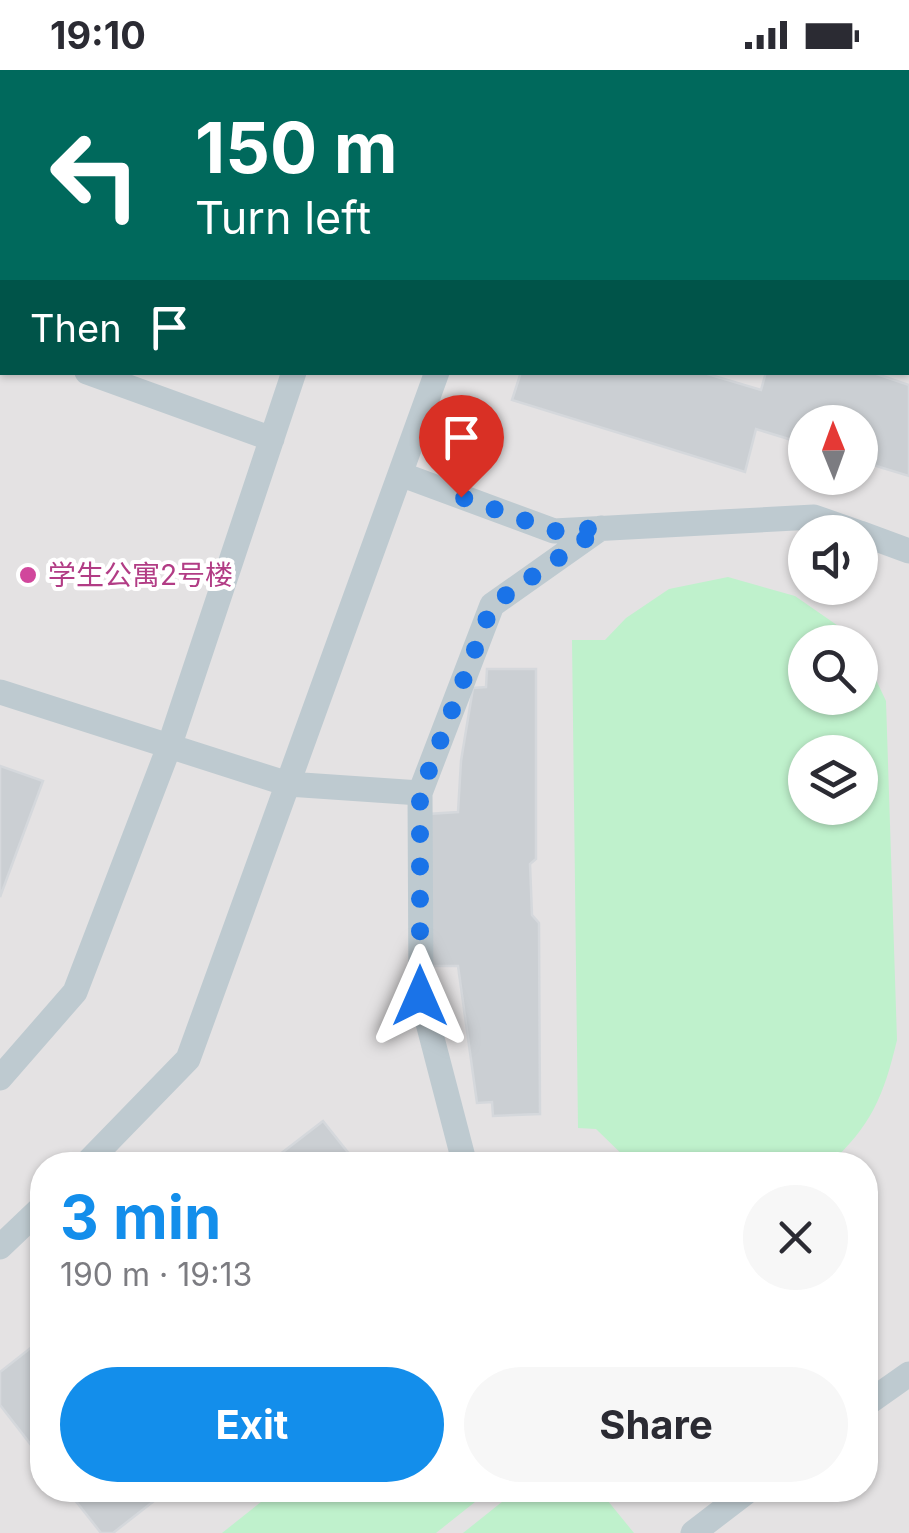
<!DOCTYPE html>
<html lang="en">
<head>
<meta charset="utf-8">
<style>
  body { margin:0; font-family:Inter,"Noto Sans SC",sans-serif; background:#f7f7f7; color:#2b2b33; height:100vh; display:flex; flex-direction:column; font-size:38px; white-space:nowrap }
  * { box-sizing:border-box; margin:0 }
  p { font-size:32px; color:#7c7c81 }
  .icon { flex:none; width:55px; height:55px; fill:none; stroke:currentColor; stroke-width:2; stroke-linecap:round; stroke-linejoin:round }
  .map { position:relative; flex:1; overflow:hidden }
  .side { position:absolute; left:30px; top:1082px; width:848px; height:350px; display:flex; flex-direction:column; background:#fff; border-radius:40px; box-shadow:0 2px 8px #0004 }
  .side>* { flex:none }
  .banner { position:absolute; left:0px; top:0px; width:910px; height:305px; box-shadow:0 2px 8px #0004; background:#00695c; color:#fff; overflow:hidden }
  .needle { width:65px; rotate:359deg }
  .fabs { position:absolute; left:788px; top:335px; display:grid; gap:20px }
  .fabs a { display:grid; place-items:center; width:90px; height:90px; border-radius:50%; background:#fff; box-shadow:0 2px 8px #0004; font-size:50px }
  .pin { position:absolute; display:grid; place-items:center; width:85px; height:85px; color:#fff; margin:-102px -42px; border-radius:50% 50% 50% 0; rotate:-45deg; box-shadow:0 0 10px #0007 }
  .pin .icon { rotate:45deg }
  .me { position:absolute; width:110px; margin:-55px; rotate:0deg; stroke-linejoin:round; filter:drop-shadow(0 0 8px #0008) }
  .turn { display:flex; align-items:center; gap:35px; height:210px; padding:0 30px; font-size:45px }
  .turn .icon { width:130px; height:130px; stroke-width:2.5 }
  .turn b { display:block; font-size:70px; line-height:85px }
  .then { display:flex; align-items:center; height:95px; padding:0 30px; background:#0003; gap:20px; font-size:38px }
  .round { display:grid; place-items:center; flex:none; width:105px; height:105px; border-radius:52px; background:#f7f7f7 }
  .overview { display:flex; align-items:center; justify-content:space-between; height:170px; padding:0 30px }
  h1 { font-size:60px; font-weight:700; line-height:75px; color:#138eeb }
  .button { display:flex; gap:20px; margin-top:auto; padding:20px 30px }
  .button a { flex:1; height:115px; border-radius:60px; background:#138eeb; color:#fff; font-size:40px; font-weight:700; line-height:115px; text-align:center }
  .button a+a { background:#f7f7f7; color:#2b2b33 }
  .status { display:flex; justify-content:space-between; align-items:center; height:70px; padding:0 50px; background:#fff; direction:ltr }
  .status svg { height:28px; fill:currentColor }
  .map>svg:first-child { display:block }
  .education { fill:#e4e2e3; fill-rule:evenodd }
  .green { fill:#bff1cc; fill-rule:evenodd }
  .building { fill:#cbcfd3; stroke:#d5d8dc; stroke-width:2.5 }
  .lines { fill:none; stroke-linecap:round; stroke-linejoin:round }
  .minor { stroke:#becad0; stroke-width:25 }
  .major { stroke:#b0c5d0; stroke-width:32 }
  .route { stroke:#1a73e8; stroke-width:18; stroke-dasharray:0 32.4 }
  .hotel-dot { fill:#d1479c; stroke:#fff; stroke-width:4 }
  .labels { text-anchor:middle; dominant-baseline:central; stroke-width:8; stroke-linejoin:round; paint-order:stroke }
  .hotel-label { font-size:28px; fill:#b23c85; stroke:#fff; text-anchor:start }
</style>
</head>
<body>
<div class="status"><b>19:10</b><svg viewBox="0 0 49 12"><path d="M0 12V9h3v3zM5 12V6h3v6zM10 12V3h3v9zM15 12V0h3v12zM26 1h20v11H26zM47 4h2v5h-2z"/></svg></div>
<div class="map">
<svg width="909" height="1463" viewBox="0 0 909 1463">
  <rect width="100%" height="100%" fill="#f3f1f1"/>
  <path class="education" d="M0,0L181,2H2V302H908L909,267V1463H0ZM805,352H860V408H805ZM805,462H860V518H805ZM805,572H860V628H805ZM805,682H860V738H805ZM42,1095H865V1420H42Z"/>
  <path class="green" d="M728,507L795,526L857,569L858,572H805V628H860V576L886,631L897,970C884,1025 871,1057 828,1095H633L596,1059L578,1058L572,570H605L626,548L669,519ZM860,682V738H805V682Z
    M276,1420H490L436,1463H222Z
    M517,1420H599L634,1463H463Z"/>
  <path class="building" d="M521,302H701L761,320L766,302H871L909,315V406L860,391V352H805V374L756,359L745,402L512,330Z
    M487,599H536V789L530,794L532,845L539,853L540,1044L493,1046L492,1032L477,1033L458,896H430L428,744L458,742L461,691L473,618L486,617Z
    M0,696L43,711L0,827Z
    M323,1051L358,1095H266Z
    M42,1269V1389L0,1335V1302Z
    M67,1420H168L113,1463H101Z"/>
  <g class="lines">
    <path class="minor" d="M392,2L393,0
      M0,271L2,272
      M87,302L272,369
      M400,404L554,461L814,447L857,462
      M860,463L909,481
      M0,622L288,714L420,723
      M0,1008L75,922L169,677L294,302
      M85,1095L188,989L437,302
      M465,1095L421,926L420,723L492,535L601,458
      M0,1177L42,1137
      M865,1335L909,1304
      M693,1463L749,1420"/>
    <path class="major" d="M439,0L446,2
      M596,0L603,2
      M908,112H909
      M908,161L909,162"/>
  </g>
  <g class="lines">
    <path class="route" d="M420,926V724L492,535L601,458L554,461L461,427"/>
  </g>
  <circle class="hotel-dot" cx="28" cy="505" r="10"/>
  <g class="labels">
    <g class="hotel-label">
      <text x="48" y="505">学生公寓2号楼</text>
    </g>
  </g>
</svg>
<div class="fabs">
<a><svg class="needle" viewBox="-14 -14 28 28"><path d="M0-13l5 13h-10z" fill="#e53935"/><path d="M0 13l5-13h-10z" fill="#7c7c81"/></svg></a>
<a><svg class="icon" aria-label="sound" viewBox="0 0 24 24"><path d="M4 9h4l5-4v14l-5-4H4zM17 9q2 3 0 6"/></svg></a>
<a><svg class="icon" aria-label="search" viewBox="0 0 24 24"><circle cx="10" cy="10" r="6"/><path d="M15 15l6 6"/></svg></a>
<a><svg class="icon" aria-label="layers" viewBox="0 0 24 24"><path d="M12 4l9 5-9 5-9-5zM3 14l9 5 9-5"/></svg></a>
</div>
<div class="pin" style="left:461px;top:427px;background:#d93025"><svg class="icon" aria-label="arrive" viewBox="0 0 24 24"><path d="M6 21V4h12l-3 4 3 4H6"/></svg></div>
<svg class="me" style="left:420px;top:926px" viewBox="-20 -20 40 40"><path d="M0-17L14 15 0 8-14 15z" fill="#1a73e8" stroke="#fff" stroke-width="4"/></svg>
<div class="banner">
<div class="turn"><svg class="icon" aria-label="left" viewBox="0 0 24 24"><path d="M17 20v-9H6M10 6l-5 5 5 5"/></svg><div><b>150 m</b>Turn left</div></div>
<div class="then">Then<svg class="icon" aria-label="arrive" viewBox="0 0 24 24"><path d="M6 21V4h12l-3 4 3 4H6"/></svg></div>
</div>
<section class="side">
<div class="overview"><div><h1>3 min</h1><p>190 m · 19:13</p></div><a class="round"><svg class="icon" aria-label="close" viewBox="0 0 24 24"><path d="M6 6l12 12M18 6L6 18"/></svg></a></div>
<div class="button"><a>Exit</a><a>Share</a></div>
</section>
</div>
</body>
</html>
